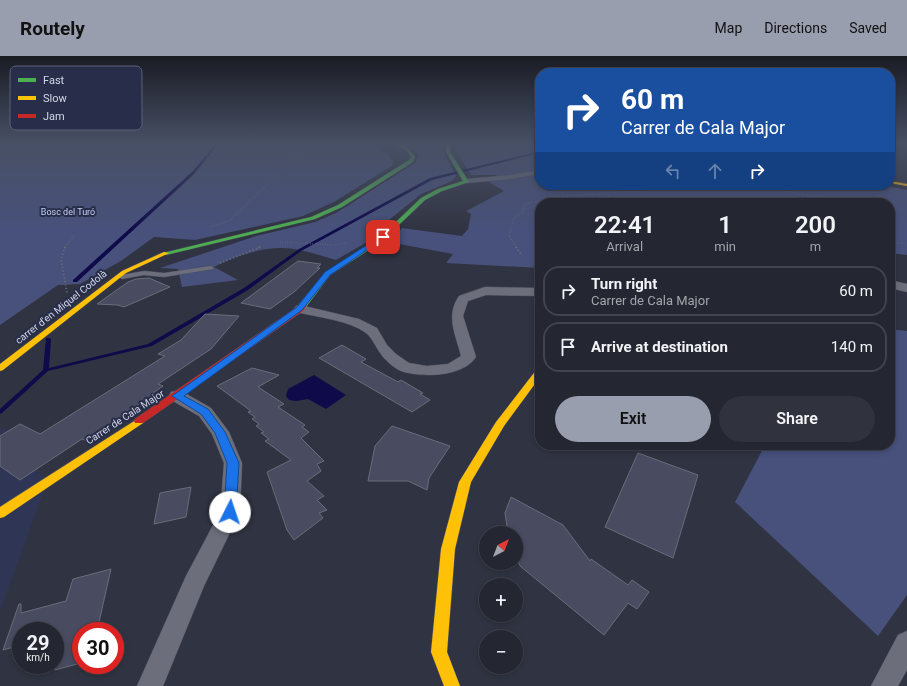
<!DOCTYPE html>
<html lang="en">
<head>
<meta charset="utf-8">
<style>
  body { margin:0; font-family:Roboto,sans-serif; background:#30323d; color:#f1f3f6; height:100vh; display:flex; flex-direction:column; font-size:15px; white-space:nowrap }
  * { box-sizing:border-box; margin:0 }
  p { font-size:13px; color:#a3a5ab }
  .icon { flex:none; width:22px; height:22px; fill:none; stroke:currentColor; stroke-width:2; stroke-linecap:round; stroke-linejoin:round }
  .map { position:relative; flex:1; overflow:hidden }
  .drawer { position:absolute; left:535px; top:142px; width:360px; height:252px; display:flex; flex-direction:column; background:#242631; border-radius:16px; box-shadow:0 2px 6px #0003,0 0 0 1px #41434d }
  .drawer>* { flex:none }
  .banner { position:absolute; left:535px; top:12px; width:360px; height:122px; border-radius:16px; box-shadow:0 2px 6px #0003,0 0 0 1px #41434d; background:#1a4fa0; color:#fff; overflow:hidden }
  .needle { width:26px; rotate:42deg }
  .buttons { position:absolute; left:479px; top:470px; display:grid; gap:8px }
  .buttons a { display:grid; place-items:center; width:44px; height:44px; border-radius:50%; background:#242631; box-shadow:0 2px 6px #0003,0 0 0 1px #41434d; font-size:20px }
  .speed { position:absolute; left:12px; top:566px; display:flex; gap:8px; font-size:20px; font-weight:700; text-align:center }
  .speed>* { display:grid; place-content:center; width:52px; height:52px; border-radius:50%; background:#242631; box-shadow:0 2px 6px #0003,0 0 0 1px #41434d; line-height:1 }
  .speed small { font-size:10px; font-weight:400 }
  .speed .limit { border:6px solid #d22; background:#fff; color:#111 }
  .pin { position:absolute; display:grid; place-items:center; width:34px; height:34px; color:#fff; margin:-17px; border-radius:8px; box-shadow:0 2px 6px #0006 }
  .me { position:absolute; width:44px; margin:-22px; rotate:4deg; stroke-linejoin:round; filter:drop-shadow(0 0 3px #0008) }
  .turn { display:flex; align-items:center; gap:14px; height:84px; padding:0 20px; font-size:18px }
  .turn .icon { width:52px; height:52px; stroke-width:2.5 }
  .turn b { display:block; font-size:28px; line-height:34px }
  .lanes { display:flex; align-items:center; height:38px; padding:0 20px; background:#0003; justify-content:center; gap:20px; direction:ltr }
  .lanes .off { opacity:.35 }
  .eta { display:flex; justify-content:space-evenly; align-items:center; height:68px; text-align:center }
  .eta b { font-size:24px; font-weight:600; line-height:28px }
  .cta { display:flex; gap:8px; margin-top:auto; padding:8px 20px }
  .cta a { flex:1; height:46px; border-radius:24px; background:#999eae; color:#111; font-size:16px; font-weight:600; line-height:46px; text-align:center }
  .cta a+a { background:#30323d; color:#f1f3f6 }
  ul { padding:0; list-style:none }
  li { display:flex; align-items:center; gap:12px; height:50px; margin:0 8px 6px; padding:0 12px; border:2px solid #41434d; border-radius:16px }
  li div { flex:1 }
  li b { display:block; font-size:15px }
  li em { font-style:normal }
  header { display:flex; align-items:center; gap:24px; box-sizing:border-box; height:56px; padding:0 20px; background:#999eae; color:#111 }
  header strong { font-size:19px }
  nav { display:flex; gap:22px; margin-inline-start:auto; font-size:14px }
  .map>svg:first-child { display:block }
  .built { fill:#2f3655 }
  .green { fill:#47517b }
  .water { fill:#0f0a4a }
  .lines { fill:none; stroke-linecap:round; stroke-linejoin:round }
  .stream { fill:#0f0a4a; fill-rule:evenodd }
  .building { fill:#494c60; stroke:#696c79 }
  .lane-casing { stroke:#4e505e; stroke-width:1 }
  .street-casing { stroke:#4e505e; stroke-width:1 }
  .fast-casing { stroke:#4e505e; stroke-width:1 }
  .slow-casing { stroke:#4e505e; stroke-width:1 }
  .jam-casing { stroke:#4e505e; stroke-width:1 }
  .path-far2 { stroke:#6c6e78; stroke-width:1; stroke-dasharray:0.5 1.5; stroke-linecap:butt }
  .path-far1 { stroke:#6c6e78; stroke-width:1.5; stroke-dasharray:0.5 2; stroke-linecap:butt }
  .path { stroke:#6c6e78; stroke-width:2; stroke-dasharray:1 2.5; stroke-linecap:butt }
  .lane { fill:#6c6f7b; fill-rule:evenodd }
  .street { fill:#6c6f7b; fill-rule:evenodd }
  .fast { fill:#4caf50; fill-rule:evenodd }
  .slow { fill:#ffc107; fill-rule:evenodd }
  .jam { fill:#c62828; fill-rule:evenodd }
  .route { fill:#1a73e8; stroke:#114b97 }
  .labels { text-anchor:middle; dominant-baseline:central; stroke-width:4; stroke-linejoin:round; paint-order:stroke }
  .far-park-label { font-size:9px; fill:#c5d1fa; stroke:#282e49 }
  .street-label { font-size:10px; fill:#d2d7e8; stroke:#282e49 }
  .key { fill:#282e49; stroke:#5b6179; stroke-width:1 }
  .key-label { font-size:11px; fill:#d2d7e8 }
</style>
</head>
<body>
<header>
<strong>Routely</strong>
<nav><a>Map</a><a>Directions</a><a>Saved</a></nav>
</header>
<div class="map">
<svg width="907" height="630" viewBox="0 0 907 630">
  <rect width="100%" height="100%" fill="#303341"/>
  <path class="built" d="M0,373H5L47,426L0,555Z"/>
  <path class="green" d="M0,87H371L389,100L393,105L392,110L387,113L334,146L303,160L195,184L154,181L121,205L80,228L58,229L0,269Z
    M401,87H443V95L456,120L452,125L421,138L384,168L369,185L336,204C322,200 308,195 294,193C267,189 237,199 214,211L238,224L182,231L178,213L160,212L256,180L315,166L336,157L415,107L418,101V98Z
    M456,87H540V129H868L887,130L907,134V199L890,197V147H540V212L446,207L453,198L388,186L402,172L462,180L468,173L471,158L466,155L504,135L489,126L497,119H471L455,93Z
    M890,273L907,275V539L878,580L735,446L765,389H890Z"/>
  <path class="water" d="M314,319L346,339L326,353L308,343L296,345L289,344L286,340L288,333Z"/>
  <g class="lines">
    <path class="stream" d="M217,87H219L194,118L77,226H73V224L192,116Z
      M540,95V97L432,124L301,195L248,234L152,290L48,315L2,357L0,358V353L43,314L46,282H50L51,283L49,312L148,288L244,232L299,193L430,122Z"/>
  </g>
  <path class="building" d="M298,205L321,208L317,212H320L294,236L270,253L241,247Z
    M149,222L170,231L124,251L118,249L97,248L128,226L136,223Z
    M205,258L239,260L211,293L158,328L163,330L153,337L159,339L87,385L82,383L20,424L0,410V380L20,368L40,378L165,300L158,298L181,284Z
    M342,289L366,303L361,306L398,326L401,324L423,337L420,338L430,344L412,356L319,302Z
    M252,312L279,319L258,331L284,348L278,351L305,369L302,371L309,376L301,382L324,405L317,408L321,415L307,425L324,440L317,444L327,454L319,457L323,462L294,484L287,474L267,416L291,404L265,385L269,383L261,377L264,376L256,370L259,368L252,363L255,361L248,356L251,355L217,330Z
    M392,370L450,390L429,422L427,434L408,425H368L375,390Z
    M638,397L698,419L673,502L605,471Z
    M191,431L186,461L154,468L160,437Z
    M511,441L563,469L590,505L591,503L628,529L632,524L649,536L637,553L628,547L604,579L520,510L516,499V477H508L505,457Z
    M111,513L97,575H81V607L55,614V575H21V589L3,594L19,548H21V557L66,545L73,523Z"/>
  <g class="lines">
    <g class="lane-casing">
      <path id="lane" d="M211,210L213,211V213L164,221L144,219L122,223L119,221L122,219L144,215L164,217Z"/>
    </g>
    <g class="street-casing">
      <path id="street" d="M540,114V118L510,123L467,127L463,125L467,123L510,119Z
        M890,224L907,228V236L890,232Z
        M485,231L540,232V240L486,239L468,245L463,260L476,301C463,321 422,322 401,315C396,313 390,308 386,304C378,297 373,282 366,277C349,264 316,261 296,256L294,253L296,250L300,249L359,263L377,272L387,289L396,298L409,307L427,310L448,308L461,300C456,279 445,260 459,240Z
        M177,335L183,336L211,352L229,376L242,407L240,456L204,530L163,630H137L186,520L220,456L224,407L212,378L199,360L171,344L169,340L171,336Z
        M907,575V614L898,630H871L898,579Z"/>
    </g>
    <g class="fast-casing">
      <path id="fast" d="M393,87C403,87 410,93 415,101L413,106L342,151L315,163L166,199L163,197L311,161L338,149L409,104L411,101L407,95Z
        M446,87H450V96L469,126L442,135L425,144L381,186L330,219L306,251H300V247L326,217L377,184L421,142L438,133L463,125L446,96Z"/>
    </g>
    <g class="slow-casing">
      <path id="slow" d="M890,125L907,128V130L890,127Z
        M164,196L169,197L126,217L3,314L0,315V308L122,215Z
        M540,312V321L504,370L471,426L455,493L447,596L460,630H444L431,596L441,493L459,426L496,366L537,313Z
        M139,362L143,363L144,365L143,367L4,461L0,462V451Z"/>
    </g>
    <g class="jam-casing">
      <path id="jam" d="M300,247H303L307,249L303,255L143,367H135L134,365L135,363L297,251Z"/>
    </g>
    <path class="path-far2" d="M263,133L290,108L302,91L294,87
      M671,133L697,129L732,132H815L821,130L819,129"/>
    <path class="path-far1" d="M780,134L848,147
      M592,147L610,140
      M890,168L894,172L890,174
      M210,171L229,165L264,132
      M280,186L334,189L346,187
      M890,186L907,188
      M64,192L74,180
      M258,192L262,190
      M517,192L509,180L514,162L523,156L525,148L556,141L677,132"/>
    <path class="path" d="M65,191L61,203L67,237
      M516,191L521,198
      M220,207L260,191"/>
    <use href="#lane" class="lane"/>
    <use href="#street" class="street"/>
    <use href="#fast" class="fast"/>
    <use href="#slow" class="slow"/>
    <use href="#jam" class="jam"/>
  </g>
  <linearGradient id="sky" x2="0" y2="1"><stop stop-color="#1a1c24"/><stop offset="0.5" stop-color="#485065"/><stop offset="1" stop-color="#485065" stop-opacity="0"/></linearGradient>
  <rect width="907" height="175" fill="url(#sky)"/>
  <path class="route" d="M381,180L386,181L330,219L302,254L184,340L208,353L225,376L239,407L236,456L234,460L230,461L225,460L224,456L227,407L215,377L201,358L172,340L297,251L325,216Z"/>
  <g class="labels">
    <g class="far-park-label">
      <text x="68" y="156">Bosc del Turó</text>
    </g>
    <g class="street-label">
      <text transform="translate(61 251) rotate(-38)">carrer d'en Miquel Codolà</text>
      <text transform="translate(125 361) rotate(-33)">Carrer de Cala Major</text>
    </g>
  </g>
  <rect x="10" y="10" width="132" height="64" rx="6" class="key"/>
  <rect x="18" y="22" width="18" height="4" fill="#4caf50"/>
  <rect x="18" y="40" width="18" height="4" fill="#ffc107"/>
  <rect x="18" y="58" width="18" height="4" fill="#c62828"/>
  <g class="key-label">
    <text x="43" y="28">Fast</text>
    <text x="43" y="46">Slow</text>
    <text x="43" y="64">Jam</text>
  </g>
</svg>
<div class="buttons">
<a><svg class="needle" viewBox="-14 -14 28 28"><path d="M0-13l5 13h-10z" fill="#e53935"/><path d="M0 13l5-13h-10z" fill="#a3a5ab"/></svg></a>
<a>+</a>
<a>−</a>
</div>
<div class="speed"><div>29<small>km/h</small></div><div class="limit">30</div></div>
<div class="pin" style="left:383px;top:181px;background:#d93025"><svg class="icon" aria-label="arrive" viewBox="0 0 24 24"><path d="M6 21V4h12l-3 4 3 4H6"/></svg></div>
<svg class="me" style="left:230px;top:456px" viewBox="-20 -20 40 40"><circle r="19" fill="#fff"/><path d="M0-13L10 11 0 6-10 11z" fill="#1a73e8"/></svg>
<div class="banner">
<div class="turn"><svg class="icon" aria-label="right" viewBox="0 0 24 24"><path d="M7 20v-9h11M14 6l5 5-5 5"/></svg><div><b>60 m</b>Carrer de Cala Major</div></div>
<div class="lanes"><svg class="icon off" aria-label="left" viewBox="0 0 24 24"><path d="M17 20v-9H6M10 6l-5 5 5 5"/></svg><svg class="icon off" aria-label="ahead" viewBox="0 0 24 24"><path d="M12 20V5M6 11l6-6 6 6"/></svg><svg class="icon" aria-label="right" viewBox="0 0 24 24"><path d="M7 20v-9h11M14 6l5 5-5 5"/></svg></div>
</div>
<section class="drawer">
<div class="eta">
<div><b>22:41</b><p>Arrival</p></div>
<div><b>1</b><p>min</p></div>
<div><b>200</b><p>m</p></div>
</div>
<ul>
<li><svg class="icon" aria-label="right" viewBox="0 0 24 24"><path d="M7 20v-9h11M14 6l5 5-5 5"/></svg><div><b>Turn right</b><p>Carrer de Cala Major</p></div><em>60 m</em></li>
<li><svg class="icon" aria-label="arrive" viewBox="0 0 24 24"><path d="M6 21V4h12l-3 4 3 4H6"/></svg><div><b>Arrive at destination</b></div><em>140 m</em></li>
</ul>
<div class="cta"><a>Exit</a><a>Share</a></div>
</section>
</div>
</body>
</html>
